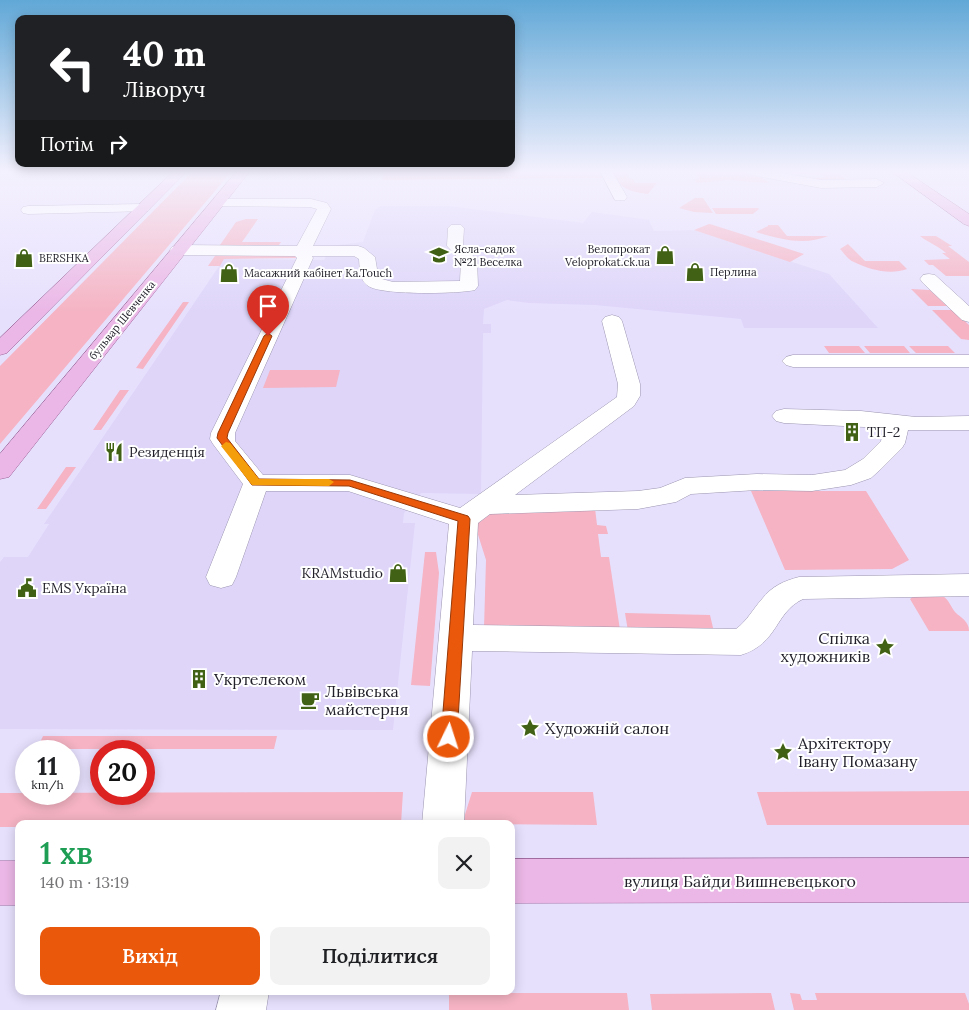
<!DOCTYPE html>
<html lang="uk">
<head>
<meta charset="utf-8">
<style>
  body { margin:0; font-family:Lora,serif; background:#f2f2f2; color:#202124; height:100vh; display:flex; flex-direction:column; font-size:19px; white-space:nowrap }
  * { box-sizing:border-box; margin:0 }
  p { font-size:16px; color:#757577 }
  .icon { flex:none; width:28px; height:28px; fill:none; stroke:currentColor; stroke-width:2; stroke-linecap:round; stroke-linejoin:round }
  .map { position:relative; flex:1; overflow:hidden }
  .panel { position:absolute; left:15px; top:820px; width:500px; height:175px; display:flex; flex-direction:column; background:#fff; border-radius:10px; box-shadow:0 2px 12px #0003 }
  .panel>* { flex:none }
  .guide { position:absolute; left:15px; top:15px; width:500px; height:152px; border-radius:10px; box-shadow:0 2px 12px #0003; background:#202124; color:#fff; overflow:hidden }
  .speed { position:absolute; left:15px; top:740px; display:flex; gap:10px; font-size:25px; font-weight:700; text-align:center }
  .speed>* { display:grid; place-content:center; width:65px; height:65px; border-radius:50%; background:#fff; box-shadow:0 2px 12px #0003; line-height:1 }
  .speed small { font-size:12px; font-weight:400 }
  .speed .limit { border:8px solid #d22; background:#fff; color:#111 }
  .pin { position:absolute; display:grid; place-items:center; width:42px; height:42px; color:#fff; margin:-51px -21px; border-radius:50% 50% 50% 0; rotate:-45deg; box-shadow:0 0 5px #0007 }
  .pin .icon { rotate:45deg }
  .me { position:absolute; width:55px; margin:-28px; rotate:4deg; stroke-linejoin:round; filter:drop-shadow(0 0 4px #0008) }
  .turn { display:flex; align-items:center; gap:18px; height:105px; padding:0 25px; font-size:22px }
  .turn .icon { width:65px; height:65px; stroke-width:2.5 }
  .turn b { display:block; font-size:35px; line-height:42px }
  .then { display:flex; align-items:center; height:48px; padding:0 25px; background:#0003; gap:10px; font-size:19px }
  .round { display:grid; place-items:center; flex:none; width:52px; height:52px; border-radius:10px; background:#f2f2f2 }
  .summary { display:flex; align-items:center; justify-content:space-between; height:85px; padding:0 25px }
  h1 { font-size:30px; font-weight:600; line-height:38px; color:#1e9e55 }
  .primary-button { display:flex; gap:10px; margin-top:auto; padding:10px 25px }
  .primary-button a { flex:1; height:58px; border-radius:10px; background:#ea580c; color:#fff; font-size:20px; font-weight:600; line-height:58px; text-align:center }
  .primary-button a+a { background:#f2f2f2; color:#202124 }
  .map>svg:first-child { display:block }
  .built { fill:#ded5f9 }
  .green { fill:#f5b3c3 }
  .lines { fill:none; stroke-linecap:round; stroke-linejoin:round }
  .minor-casing { stroke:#9c95b0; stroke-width:1 }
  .major-casing { stroke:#9b6399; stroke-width:1 }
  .minor { fill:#fff; fill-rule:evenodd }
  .major { fill:#ebb7e6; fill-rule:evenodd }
  .route { fill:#ea580c; stroke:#983908 }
  .slow { fill:#f59e0b }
  .labels { text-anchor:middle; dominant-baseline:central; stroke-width:4; stroke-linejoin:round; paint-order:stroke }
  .far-poi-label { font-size:11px; fill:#211f29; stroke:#fff; text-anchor:start }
  .far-street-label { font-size:11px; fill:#211f29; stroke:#fff }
  .poi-label { font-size:14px; fill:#211f29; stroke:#fff; text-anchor:start }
  .near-poi-label { font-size:16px; fill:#211f29; stroke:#fff; text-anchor:start }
  .near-street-label { font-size:16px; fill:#211f29; stroke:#fff }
</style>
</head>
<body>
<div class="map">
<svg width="969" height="1010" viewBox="0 0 969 1010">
  <rect width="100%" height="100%" fill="#e7e0fd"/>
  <path class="built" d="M380,206H448L583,223L592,212L649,220L654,231L694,230L829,274L878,328H744L741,319L595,305L529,303L507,300L484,309L483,324H491V333H483L481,494L421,493L404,513L403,523H415L393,730L0,729V562L4,557H28L49,524H44L224,259L324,260L331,246L363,242L375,210Z"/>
  <path class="green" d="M193,171H232L0,444V366Z
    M384,171H601L605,178L382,180Z
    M611,171H630L631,172L626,173L629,178L633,179L635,183H657L648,194C627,191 621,189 611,171Z
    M689,171C714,171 749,165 769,183L728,180L697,183L694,179L699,178L694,172Z
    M796,171H836L848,181H821L810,179L824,177L822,175L792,174L790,172Z
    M695,198H703L713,213L694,212L679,208Z
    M712,208H758L759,209L753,214H716Z
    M246,219H258L242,242H281L279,245H220L236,222Z
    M709,224H710L804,254L790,262L694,230Z
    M768,225H778L787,236H828C804,246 780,239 756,232L768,226Z
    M920,236H936L952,246H948L969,262V276H946L933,265H929L924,260L950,259L942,253H946C937,245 929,243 920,236Z
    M848,244L865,261H899L907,269C890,275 870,270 854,262C848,260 844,253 840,249Z
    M217,253L294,255L297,258L224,259L220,266H208Z
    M911,289L930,290L949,306H928Z
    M183,302H189L143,369L136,368Z
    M932,310H953L969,325V340L961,339Z
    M824,346H859L865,353H829Z
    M864,346H904L910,353H870Z
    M909,346H948L955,353H916Z
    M270,370H340L336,387L263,388Z
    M120,390H129L101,430H93Z
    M66,467H76L46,509H37Z
    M751,491H866L909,560L892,569L785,570Z
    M595,508L597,525L606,526L608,534H598L601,557H609L620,630L484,628L486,560L474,522L487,512Z
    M425,552H436L439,573L430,686L411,685Z
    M914,596H943C949,600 951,607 955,612C961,618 969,621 969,631H929L910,599Z
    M625,613L710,615L714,632L628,631Z
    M43,736H277L274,749H37Z
    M969,791V825H767L757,792Z
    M403,792L401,824H19V827H0V793Z
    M472,792H593L597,825L462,824Z
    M449,993H627L629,1010H449Z
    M771,993L775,1010H652L650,994Z
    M790,993L800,994L802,1000H817L815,993H965L969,1004V1010H794Z"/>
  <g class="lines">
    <g class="minor-casing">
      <path id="minor" d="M600,171H612L627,197L625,200H615Z
        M746,171H771L821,180L877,179L884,183L877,187L821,188L752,175L747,174Z
        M218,199H311L327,203L331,209L313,246H358L364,248L375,257L378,275L382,279L393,282L460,281L461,261L447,246L448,228L451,225H461L464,228L463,245L477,260L478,286L475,290C457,294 386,295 370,287C359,281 360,270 359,259L354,256H312L313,258L235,433V441L263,475H350L460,508L617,397L618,384L602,321L605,317L612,315L619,317L622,321L640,384V396L634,406L515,495L638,491L660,488L685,478L757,474L812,475L845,470L863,459L881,441L884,428L784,423L776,421L772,416L776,411L784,409L861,411L916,417L969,416V430H908L905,443L902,448L881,469L871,478L851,485L812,491L757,490L691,494L676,502L638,509L490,514L478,523L473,625L736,629C747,621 753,609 762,599C772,586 784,581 799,577L969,574V596L803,599C774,613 779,643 741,655L472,651L464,824H422L449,524L348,491H266L236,577L232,585L221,588L210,585L206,577L243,484L213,444L210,439L211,433L297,258L295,256L178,255L172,253L170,250L172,247L178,245L297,246L317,209L310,207L213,206L211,203L213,200Z
        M143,204L148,205L150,208L148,211L28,214L23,213L21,210L23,207L28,206Z
        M929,274L935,275L969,306V322L962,320L923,283L920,279L923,275Z
        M793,355H969V367H793L786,365L782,361L786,357Z
        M221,991H269L266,1010H216Z"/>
    </g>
    <g class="major-casing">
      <path id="major" d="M174,171H187L7,353L0,355V338Z
        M237,171H250L9,477L0,479V454Z
        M891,171H905L969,214V226L964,224Z
        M969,858V902L511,903V859Z
        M0,861H19V905H0Z"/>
    </g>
    <use href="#minor" class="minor"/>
    <use href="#major" class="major"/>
  </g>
  <linearGradient id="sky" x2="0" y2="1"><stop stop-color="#61a8d7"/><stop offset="0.55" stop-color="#f4f1fe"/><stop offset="1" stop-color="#f4f1fe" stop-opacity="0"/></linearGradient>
  <rect width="969" height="312" fill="url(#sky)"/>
  <path class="route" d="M268,333L272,336L228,433L227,438L259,479L350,480L468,516L470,519L457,737L455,742L449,744L444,742L441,737L458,521L349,486L252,485L217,438L218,433L264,336Z"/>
  <path class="slow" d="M226,442L230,443L259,479H329L334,482L329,486L252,485L221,446Z"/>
  <defs>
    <g id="school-bare" transform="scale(1.5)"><path d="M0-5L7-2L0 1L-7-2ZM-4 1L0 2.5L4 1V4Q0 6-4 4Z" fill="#416115" stroke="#fff" stroke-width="2.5" paint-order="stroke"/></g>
    <g id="shop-bare" transform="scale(1.5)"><path d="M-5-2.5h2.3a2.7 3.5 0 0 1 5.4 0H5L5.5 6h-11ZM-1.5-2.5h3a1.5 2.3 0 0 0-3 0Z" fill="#416115" stroke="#fff" stroke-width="2.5" paint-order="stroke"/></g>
    <g id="building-bare" transform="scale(1.5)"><path d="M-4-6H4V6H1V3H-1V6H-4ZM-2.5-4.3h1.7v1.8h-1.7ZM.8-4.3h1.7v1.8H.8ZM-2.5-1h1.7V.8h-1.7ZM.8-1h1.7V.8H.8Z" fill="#416115" stroke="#fff" stroke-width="2.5" paint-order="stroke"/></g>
    <g id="restaurant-bare" transform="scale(1.5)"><path d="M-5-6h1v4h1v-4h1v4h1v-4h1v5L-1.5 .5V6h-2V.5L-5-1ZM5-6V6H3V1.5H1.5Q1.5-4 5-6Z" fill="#416115" stroke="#fff" stroke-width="2.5" paint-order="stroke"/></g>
    <g id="civic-bare" transform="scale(1.5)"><path d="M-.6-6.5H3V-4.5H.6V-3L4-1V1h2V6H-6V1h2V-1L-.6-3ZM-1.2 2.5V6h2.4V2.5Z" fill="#416115" stroke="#fff" stroke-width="2.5" paint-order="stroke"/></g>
    <g id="sight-bare" transform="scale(1.5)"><path d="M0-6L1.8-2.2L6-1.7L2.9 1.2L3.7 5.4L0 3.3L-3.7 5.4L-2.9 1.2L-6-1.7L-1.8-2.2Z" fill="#416115" stroke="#fff" stroke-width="2.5" paint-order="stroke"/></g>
    <g id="cafe-bare" transform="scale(1.5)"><path d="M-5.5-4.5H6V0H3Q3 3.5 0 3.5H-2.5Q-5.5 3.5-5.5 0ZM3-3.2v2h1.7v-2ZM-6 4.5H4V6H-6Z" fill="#416115" stroke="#fff" stroke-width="2.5" paint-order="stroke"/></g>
  </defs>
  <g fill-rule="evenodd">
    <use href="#school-bare" x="439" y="255"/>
    <use href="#shop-bare" x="665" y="255"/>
    <use href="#shop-bare" x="24" y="258"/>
    <use href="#shop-bare" x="695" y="272"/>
    <use href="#shop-bare" x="229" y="273"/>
    <use href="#building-bare" x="852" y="432"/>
    <use href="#restaurant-bare" x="114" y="452"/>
    <use href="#shop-bare" x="398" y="573"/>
    <use href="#civic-bare" x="27" y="588"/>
    <use href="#sight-bare" x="885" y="647"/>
    <use href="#building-bare" x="199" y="679"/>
    <use href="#cafe-bare" x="310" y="700"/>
    <use href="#sight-bare" x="530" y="728"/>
    <use href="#sight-bare" x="783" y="752"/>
  </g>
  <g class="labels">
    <g class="far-poi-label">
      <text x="454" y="249">Ясла-садок<tspan x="454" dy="13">№21 Веселка</tspan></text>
      <text x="650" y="249" text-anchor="end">Велопрокат<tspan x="650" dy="13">Veloprokat.ck.ua</tspan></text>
      <text x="39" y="258">BERSHKA</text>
      <text x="710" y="272">Перлина</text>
      <text x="244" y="273">Масажний кабінет Ka.Touch</text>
    </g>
    <g class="far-street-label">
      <text transform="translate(122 320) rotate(-51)">бульвар Шевченка</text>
    </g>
    <g class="poi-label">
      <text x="867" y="432">ТП-2</text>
      <text x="129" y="452">Резиденція</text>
      <text x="383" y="573" text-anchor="end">KRAMstudio</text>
      <text x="42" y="588">EMS Україна</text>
    </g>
    <g class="near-poi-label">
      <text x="870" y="638" text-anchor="end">Спілка<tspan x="870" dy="18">художників</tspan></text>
      <text x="214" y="679">Укртелеком</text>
      <text x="325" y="691">Львівська<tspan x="325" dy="18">майстерня</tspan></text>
      <text x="545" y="728">Художній салон</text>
      <text x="798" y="743">Архітектору<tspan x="798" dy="18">Івану Помазану</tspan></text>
    </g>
    <g class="near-street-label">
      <text x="740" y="881">вулиця Байди Вишневецького</text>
    </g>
  </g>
</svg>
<div class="speed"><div>11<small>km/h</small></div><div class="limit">20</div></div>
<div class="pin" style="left:268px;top:336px;background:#d93025"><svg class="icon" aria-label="arrive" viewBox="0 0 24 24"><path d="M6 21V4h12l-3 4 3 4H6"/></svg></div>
<svg class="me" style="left:449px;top:737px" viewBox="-20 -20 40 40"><circle r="17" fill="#ea580c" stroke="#fff" stroke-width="3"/><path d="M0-11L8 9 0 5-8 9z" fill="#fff"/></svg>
<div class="guide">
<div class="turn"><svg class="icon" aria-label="left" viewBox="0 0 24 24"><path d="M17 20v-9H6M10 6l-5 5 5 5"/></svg><div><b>40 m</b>Ліворуч</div></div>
<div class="then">Потім<svg class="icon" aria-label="right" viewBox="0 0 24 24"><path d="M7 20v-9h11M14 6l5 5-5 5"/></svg></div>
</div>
<section class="panel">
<div class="summary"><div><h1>1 хв</h1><p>140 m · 13:19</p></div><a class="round"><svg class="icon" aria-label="close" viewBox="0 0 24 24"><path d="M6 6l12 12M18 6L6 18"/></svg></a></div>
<div class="primary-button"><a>Вихід</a><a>Поділитися</a></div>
</section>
</div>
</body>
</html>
